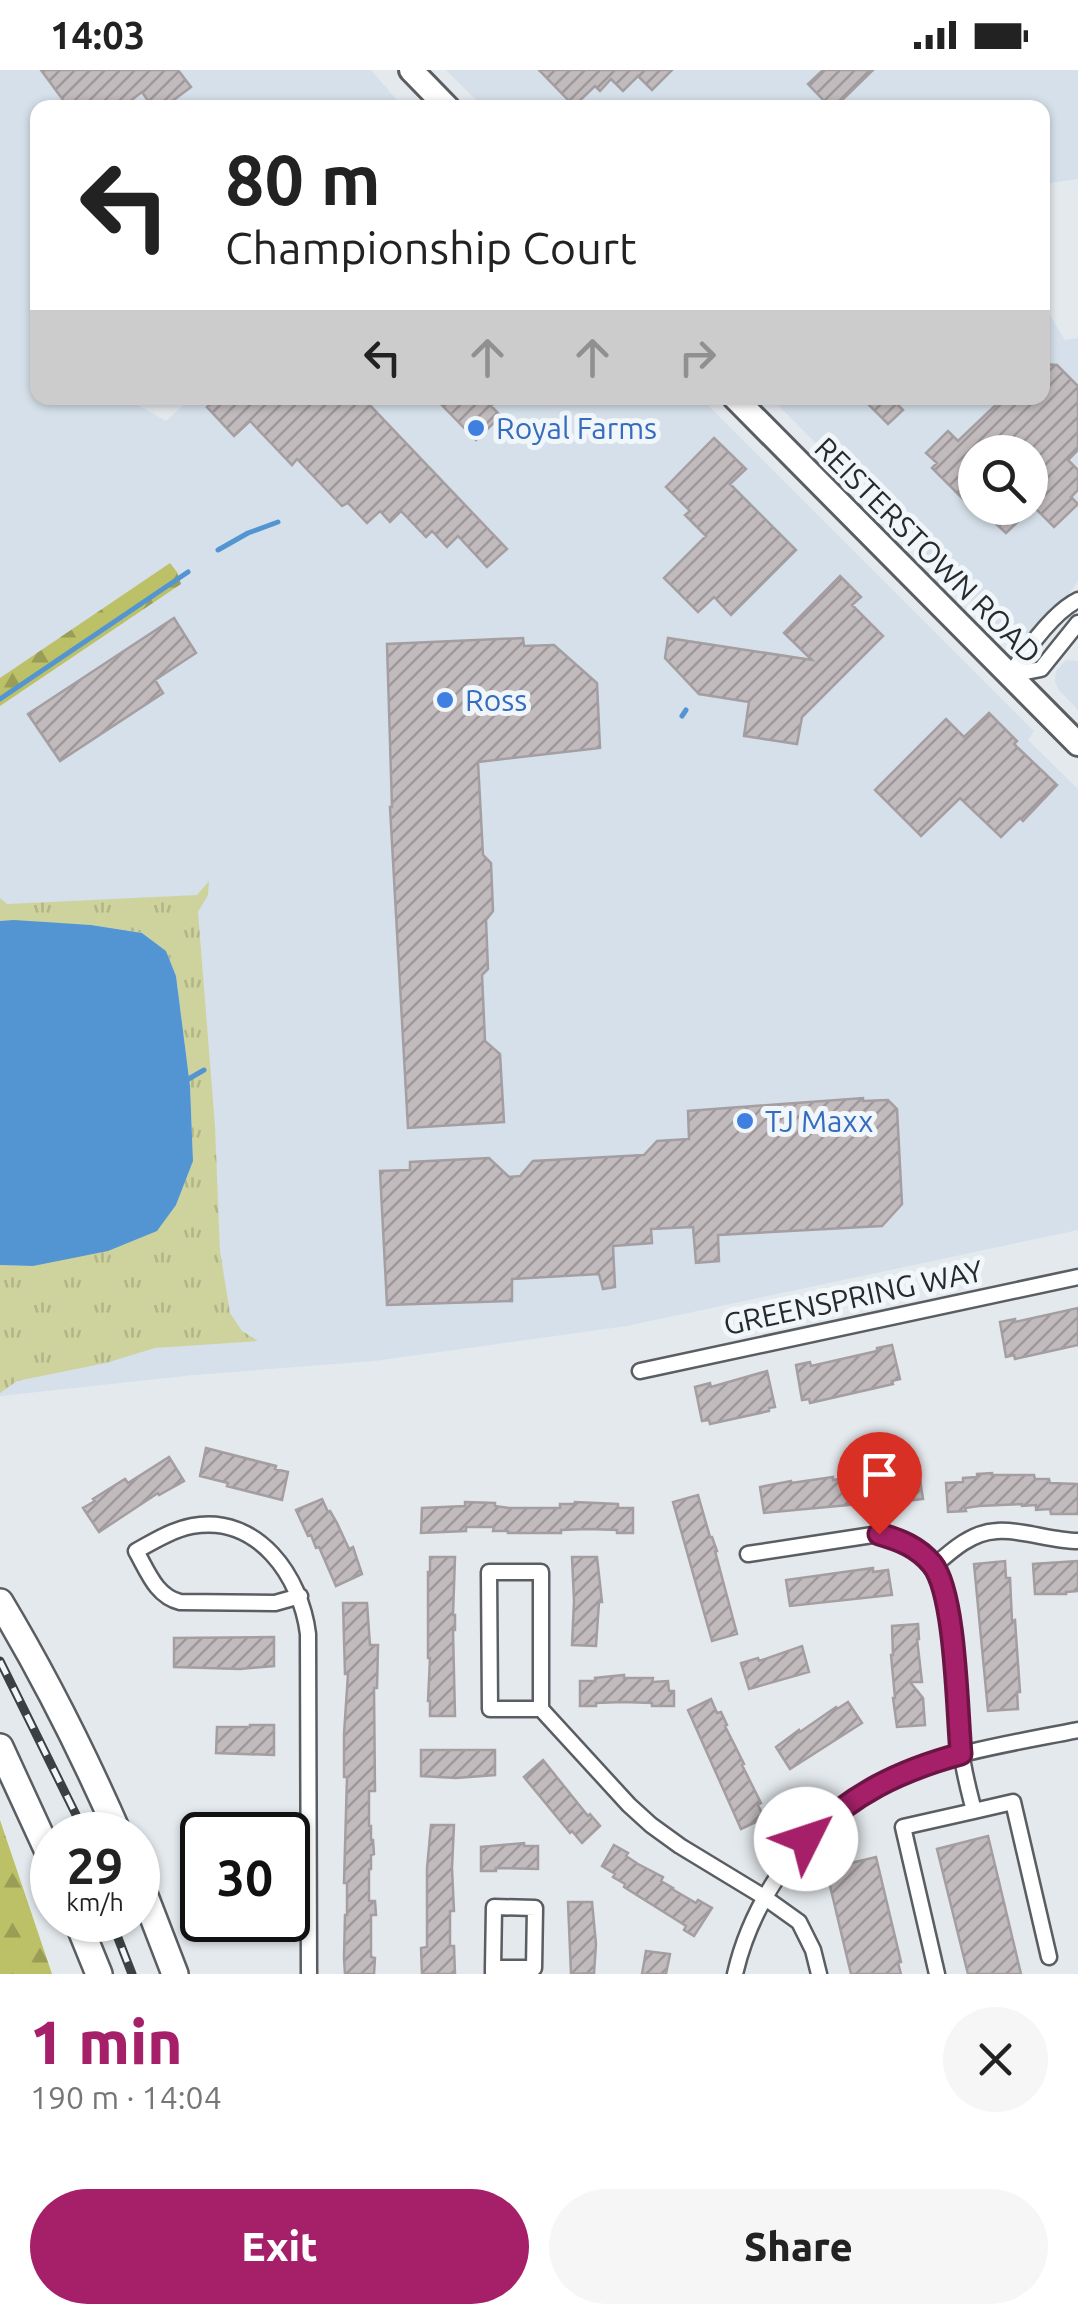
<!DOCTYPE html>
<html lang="en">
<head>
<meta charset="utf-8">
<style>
  body { margin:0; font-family:Ubuntu,sans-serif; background:#f6f6f6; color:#222; height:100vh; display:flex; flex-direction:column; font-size:38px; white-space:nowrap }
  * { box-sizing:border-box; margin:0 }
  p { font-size:32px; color:#767676 }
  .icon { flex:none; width:55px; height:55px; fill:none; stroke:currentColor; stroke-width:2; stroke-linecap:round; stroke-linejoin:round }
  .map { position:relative; height:1904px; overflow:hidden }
  .drawer { display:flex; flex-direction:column; background:#fff; flex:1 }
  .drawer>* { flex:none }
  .banner { position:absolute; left:30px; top:30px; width:1020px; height:305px; border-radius:20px; box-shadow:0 2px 8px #0004; background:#fff; color:#222; overflow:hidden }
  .buttons { position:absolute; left:958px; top:365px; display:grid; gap:20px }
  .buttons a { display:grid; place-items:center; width:90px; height:90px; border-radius:50%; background:#fff; box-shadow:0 2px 8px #0004; font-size:50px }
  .speed { position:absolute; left:30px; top:1742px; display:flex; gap:20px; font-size:50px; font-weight:700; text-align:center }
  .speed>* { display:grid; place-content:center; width:130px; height:130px; border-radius:50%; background:#fff; box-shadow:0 2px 8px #0004; line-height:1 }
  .speed small { font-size:25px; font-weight:400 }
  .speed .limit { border:5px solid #111; border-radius:15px; background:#fff; color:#111 }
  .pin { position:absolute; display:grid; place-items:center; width:85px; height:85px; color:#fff; margin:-102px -42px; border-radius:50% 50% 50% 0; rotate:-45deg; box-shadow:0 0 10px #0007 }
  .pin .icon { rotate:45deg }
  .me { position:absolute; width:110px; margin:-55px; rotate:49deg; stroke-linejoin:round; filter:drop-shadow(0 0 8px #0008) }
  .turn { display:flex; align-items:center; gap:35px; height:210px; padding:0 30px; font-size:45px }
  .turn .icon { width:130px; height:130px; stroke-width:2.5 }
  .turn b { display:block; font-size:70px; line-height:85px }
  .lanes { display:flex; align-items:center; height:95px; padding:0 30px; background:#0003; justify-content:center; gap:50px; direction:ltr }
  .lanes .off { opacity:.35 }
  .round { display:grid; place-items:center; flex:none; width:105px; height:105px; border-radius:52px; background:#f6f6f6 }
  .summary { display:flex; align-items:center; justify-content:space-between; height:170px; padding:0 30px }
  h1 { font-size:60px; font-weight:800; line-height:75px; color:#a62069 }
  .action { display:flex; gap:20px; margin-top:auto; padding:20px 30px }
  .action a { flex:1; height:115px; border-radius:60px; background:#a62069; color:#fff; font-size:40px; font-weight:800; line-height:115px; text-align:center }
  .action a+a { background:#f6f6f6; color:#222 }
  .status { display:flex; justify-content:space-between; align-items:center; height:70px; padding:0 50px; background:#fff; direction:ltr }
  .status svg { height:28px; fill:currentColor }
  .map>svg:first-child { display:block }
  .built { fill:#d5e0ea; fill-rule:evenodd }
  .grass { fill:url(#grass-tufts) }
  .forest { fill:url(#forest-firs) }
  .water { fill:#5295d2 }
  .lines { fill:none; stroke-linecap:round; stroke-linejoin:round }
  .stream { stroke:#5295d2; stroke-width:5 }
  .building { fill:url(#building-hatch); stroke:#a49ea1; stroke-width:2.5 }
  .minor-casing { stroke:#5a5e62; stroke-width:19 }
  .primary-casing { stroke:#5a5e62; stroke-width:28 }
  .motorway-casing { stroke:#5a5e62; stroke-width:30 }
  .minor { stroke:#fff; stroke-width:14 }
  .primary { stroke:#fff; stroke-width:22 }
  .motorway { stroke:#fff; stroke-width:25 }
  .rail-casing { stroke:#3d4042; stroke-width:9 }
  .rail { stroke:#f1f6fa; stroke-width:5; stroke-dasharray:15; stroke-linecap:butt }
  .route-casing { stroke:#6c1544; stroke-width:25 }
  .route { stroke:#a62069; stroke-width:18 }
  .shop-dot { fill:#3f7fe0; stroke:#f1f6fa; stroke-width:4 }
  .labels { text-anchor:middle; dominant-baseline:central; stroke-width:10; stroke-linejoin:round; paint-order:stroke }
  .shop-label { font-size:30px; fill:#366cbe; stroke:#f1f6fa; text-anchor:start }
  .street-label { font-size:30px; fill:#27292b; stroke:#f1f6fa }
</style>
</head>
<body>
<div class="status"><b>14:03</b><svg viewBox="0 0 49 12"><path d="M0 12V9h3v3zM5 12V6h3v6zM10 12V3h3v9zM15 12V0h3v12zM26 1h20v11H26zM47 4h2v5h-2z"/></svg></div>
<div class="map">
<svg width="1078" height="1904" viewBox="0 0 1078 1904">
  <defs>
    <pattern id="grass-tufts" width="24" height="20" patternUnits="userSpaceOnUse" patternTransform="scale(2.5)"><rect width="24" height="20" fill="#ced39e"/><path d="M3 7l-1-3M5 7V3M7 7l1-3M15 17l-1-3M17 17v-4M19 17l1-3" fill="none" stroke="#b1b588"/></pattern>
    <pattern id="forest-firs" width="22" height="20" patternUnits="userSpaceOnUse" patternTransform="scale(2.5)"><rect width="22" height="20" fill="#bcc167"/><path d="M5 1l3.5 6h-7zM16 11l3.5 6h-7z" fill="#999d55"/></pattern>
    <pattern id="building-hatch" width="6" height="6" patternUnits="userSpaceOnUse" patternTransform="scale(2.5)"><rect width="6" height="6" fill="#c2bbbe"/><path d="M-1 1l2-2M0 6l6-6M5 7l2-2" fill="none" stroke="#9e989b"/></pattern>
  </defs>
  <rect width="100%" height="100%" fill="#e4e9ed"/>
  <path class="built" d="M0,0H371L403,37L38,38V328H136L133,332L166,351L191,328H701L1034,661L1028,670L1078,719V1160L627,1256L374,1291L194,1305L0,1326Z
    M446,0H1078V109L1043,114L1042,38L483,37Z
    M1043,234L1065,270L1078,268V511L1060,537L1031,569L1017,572L1007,566L771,328H1042ZM975,382H1030V438H975Z
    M1066,590L1078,591V640L1058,619L1055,611L1056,601Z"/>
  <path class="grass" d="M209,811L208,825L198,842L215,1056L220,1181L230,1243L242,1261L258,1271L155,1278L106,1293L17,1311L0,1323V1195L33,1196L176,1135L193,1090L190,1016L176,906L166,881L142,863L91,855L0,851V828L7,834L197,825Z"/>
  <path class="forest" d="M170,493L177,502L181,514L0,636V608Z
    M0,1750L52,1904H0Z"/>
  <path class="water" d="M14,850L91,855L142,863L166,881L176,906L190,1016L193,1091L176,1135L157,1161L108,1181L33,1196L0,1195V851Z"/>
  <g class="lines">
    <path class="stream" d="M218,480L248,463L278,452
      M0,629L188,502
      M682,646L686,640
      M185,1011L204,1000"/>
  </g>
  <path class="building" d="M41,0H178L191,17L163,38H153L142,22L121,38H69Z
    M539,0H672L652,20L638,6L623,21L611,9L600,21L595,16L574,36Z
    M823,0H873L834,38H831L808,14Z
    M1042,294L1057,295L1078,316V380L1068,390L1078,400V420L1071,427L1078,434L1054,457L1030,433V382H975V440L967,429L965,431L932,398L937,393L926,383L948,361L958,371L1003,328H1042Z
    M217,328H363L507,479L487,497L458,466L447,477L432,461L426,467L401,441L390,452L380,441L367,453L348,433L342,436L297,389L292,395L250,351L234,366L207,337Z
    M435,328H500L491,336L501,346L476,370Z
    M862,328H891L903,340L888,354Z
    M714,368L746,399L730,414L796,480L731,545L714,527L698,542L664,508L706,466L685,445L690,441L666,417Z
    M979,438H1032L1006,463Z
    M840,506L861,527L852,535L883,566L802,647L797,674L744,666L749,632L699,624L665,588L668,568L812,590L784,563Z
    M174,548L196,583L155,610L163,623L60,691L28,644Z
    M523,568L524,576L554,575L597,613L600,678L478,692L483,785L491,793L493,841L486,850L488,899L482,905L485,971L500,984L504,1052L408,1058L390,737H392L387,574Z
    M989,643L1017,671L1014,674L1057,715L1023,751L1020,748L1001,767L960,728L921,766L875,720L946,649L964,667Z
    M863,1028V1031L888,1030L897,1039L902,1134L882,1156L718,1165L719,1191L696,1193L693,1157L651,1159L652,1173L613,1176L615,1217L603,1219L599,1204L512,1209V1231L387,1235L380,1101L410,1100V1092L489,1088L509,1107L520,1106L533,1091L644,1085L657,1071L689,1069L688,1041Z
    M1078,1238V1275L1015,1289L1014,1285L1006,1287L1000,1252L1015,1249V1252Z
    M892,1275L900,1309L892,1311L893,1314L810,1333L809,1329L802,1330L796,1295L810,1292L811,1296L877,1281V1278Z
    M767,1301L775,1337L769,1338V1341L710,1354L709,1350L702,1351L695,1317L710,1313L711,1317Z
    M206,1378L276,1396L275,1399L288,1402L282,1430L227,1416L228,1413L200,1406Z
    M169,1387L184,1411L159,1425L158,1423L99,1462L83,1438L95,1431L93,1429L125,1409L128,1413Z
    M889,1400L890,1403H919L923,1429L906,1431V1428L892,1430V1428L849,1435L764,1443L760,1417L791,1411V1413L833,1407V1410L847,1408Z
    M992,1403V1405H1034L1035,1409H1049L1050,1413L1078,1414V1444H1051L1050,1439L1036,1440V1435L1022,1436V1434L979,1436L965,1438L966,1441L948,1442L946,1413L963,1412V1408L977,1407V1404Z
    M698,1425L710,1467H712L717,1481H715L737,1564L712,1571L673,1432Z
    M322,1429L328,1442L330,1441L337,1453L349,1479L353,1477L362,1504L336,1516L319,1477L316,1478L311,1465L308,1466L296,1440Z
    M465,1432L495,1433V1436L509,1438H560V1434H574L575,1432L618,1434V1438H633V1463H617V1460L589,1459L561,1460V1463H508V1461H493L494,1457H466V1461L421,1463L422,1438L465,1436Z
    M430,1487H455L453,1545H455V1560H453L455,1646H430V1631H428L430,1588H428V1502H430Z
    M572,1487H597L602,1532H599L596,1576L572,1575L574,1531Z
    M1005,1491L1006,1508H1010L1012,1551L1015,1550L1016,1565L1020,1622H1017L1018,1639L988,1641L974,1494Z
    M1078,1491V1521L1066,1522V1524H1035L1033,1494Z
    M873,1498V1502L888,1500L892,1525L790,1536L786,1510Z
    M343,1533H367L370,1575H378L377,1618H374L375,1721H369V1756H371V1770H373L374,1784L371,1785V1799H369V1831H375L376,1845H371V1887L375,1888L374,1904H345L344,1888L345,1845H347V1813H344L347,1707H344V1664L348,1604H345Z
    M918,1554L919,1569H917L922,1612H910L923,1628L925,1655L897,1657L893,1628H895L891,1585H893L892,1556Z
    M274,1567V1596L240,1599L174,1597V1568Z
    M802,1576L809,1602L749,1619L741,1593L758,1588L759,1591Z
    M624,1605V1608H653L652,1612L668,1611L669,1621H674V1636H652V1633L623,1632L596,1633V1636H580V1611H595V1608Z
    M711,1629L717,1643L721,1642L727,1655L725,1656L744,1694L742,1695L761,1733L758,1735L764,1748L741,1759L688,1640Z
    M848,1632L862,1653L790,1699L776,1677L799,1660L800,1662L836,1637L837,1639Z
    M250,1655H274V1685L216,1683L217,1657H250Z
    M421,1680H495V1705L456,1708L421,1706Z
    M543,1690L588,1746L590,1744L600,1756L582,1773L572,1761L570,1763L524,1707Z
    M431,1755H454L452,1798L454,1841H450V1876H454L455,1904H422L421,1878L427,1877V1798Z
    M988,1766L1000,1816L1021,1904H968L937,1779Z
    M524,1773V1776H538V1799L496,1798V1801H481V1777Z
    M614,1775L628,1783L626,1786L638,1794L663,1807L661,1811L673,1818L672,1819L696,1833L698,1830L712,1838L694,1866L684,1860L686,1856L624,1817L625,1814L613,1807L615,1804L602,1796Z
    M876,1787L901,1892L898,1893L901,1904H851L826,1799Z
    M568,1832H592L596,1874L594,1903L571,1904Z
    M646,1881L670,1884L666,1904H642Z"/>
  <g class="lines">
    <g class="minor-casing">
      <path id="minor" d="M1010,605C1025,582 1053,542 1078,530
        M1010,605L1041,599L1078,553
        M640,1301L1078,1207
        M748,1484L879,1464C900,1469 919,1477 933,1495C958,1526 956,1636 961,1679C963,1700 969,1721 974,1741L903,1757L937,1904
        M934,1496C952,1480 972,1462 997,1461C1021,1459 1052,1471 1078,1471
        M300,1526L275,1533L180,1532C156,1526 148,1502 136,1481C154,1471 172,1460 192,1456C258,1444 301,1507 308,1564L309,1904
        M541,1639H490L489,1502H541V1639L629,1735L651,1755L680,1776L764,1827L799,1852L813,1880L819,1904
        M974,1741L1013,1732L1049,1887
        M493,1904V1898L494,1837L535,1838L534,1898H493
        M735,1904C743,1869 758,1836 778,1806C853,1695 957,1684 1078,1660"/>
    </g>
    <g class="primary-casing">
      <path id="primary" d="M411,0L448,38
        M735,328L1078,674"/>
    </g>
    <g class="motorway-casing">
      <path id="motorway" d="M0,1532C45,1607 84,1685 119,1765
        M0,1677L52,1790
        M138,1808L175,1904
        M77,1850L99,1904"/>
    </g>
    <use href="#minor" class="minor"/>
    <use href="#primary" class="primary"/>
    <use href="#motorway" class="motorway"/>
    <g class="rail-casing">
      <path id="rail" d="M0,1591L86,1765
        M111,1850L132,1904"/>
    </g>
    <use href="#rail" class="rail"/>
  </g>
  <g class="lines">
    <g class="route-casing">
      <path id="route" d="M806,1769C853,1724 898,1701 961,1684C957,1642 956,1523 932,1494C918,1477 900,1470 879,1464"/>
    </g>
    <use href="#route" class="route"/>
  </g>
  <g class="shop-dot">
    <circle cx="476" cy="358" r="10"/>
    <circle cx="445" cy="630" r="10"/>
    <circle cx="745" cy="1051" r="10"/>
  </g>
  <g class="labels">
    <g class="shop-label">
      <text x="496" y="358">Royal Farms</text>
      <text x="465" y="630">Ross</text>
      <text x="765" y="1051">TJ Maxx</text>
    </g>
    <g class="street-label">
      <text transform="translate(928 480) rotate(45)">REISTERSTOWN ROAD</text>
      <text transform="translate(853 1227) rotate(-12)">GREENSPRING WAY</text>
    </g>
  </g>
</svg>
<div class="buttons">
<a><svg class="icon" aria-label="search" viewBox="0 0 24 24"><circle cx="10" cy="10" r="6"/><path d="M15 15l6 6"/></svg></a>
</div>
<div class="speed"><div>29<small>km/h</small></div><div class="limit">30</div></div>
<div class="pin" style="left:879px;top:1464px;background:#d93025"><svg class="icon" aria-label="arrive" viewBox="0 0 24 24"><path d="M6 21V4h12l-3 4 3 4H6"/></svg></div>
<svg class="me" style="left:806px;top:1769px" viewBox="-20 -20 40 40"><circle r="19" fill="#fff"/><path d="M0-13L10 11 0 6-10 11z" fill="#a62069"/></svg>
<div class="banner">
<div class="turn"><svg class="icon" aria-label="left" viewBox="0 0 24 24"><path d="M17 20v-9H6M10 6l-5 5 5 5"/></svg><div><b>80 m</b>Championship Court</div></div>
<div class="lanes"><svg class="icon" aria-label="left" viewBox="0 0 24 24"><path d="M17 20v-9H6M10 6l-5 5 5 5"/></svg><svg class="icon off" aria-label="ahead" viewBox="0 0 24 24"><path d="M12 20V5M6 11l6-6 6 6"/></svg><svg class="icon off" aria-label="ahead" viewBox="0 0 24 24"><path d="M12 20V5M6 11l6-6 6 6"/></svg><svg class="icon off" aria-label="right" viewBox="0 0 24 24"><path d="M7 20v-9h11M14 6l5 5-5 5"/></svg></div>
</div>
</div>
<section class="drawer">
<div class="summary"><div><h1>1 min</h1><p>190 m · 14:04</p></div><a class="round"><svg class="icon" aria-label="close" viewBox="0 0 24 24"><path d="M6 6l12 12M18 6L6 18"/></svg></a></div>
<div class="action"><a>Exit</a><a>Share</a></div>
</section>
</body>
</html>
